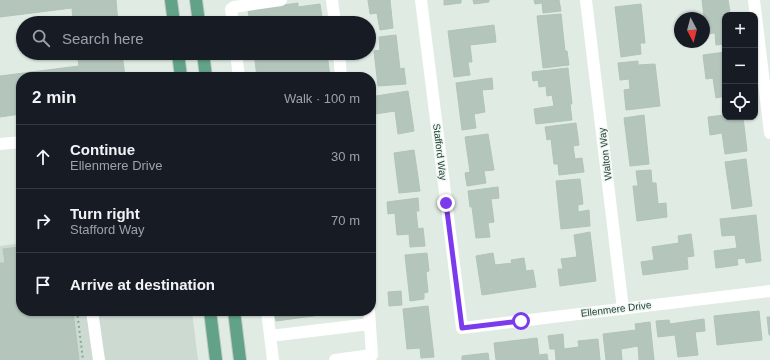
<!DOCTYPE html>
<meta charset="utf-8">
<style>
:root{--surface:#171b24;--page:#20242c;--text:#f1f3f6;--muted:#9ea1a6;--line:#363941}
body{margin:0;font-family:Helvetica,sans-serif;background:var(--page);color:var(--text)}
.controls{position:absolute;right:12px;top:12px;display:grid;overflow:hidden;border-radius:8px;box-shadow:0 1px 3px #0004}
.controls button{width:36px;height:36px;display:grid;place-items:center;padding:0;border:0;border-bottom:1px solid var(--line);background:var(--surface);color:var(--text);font:20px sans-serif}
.compass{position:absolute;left:674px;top:12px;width:36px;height:36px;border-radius:50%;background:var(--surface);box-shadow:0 1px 3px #0004;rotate:173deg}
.stop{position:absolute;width:12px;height:12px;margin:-9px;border:3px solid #7c3aed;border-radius:50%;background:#fff}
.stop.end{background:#7c3aed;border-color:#fff;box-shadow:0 1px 4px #0008}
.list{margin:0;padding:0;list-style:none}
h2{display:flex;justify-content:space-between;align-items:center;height:52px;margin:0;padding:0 16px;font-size:17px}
h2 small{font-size:13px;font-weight:400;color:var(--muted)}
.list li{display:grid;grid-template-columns:26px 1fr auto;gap:12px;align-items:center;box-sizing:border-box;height:64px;padding:0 16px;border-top:1px solid var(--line)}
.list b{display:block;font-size:15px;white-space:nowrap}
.list p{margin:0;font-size:13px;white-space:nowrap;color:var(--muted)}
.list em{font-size:13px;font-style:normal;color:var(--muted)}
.icon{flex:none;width:22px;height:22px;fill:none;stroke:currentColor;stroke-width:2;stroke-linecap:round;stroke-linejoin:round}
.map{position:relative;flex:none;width:770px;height:360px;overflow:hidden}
.search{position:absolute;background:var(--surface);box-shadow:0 1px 3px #0004;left:16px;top:16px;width:360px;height:44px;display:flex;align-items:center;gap:10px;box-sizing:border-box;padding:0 14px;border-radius:22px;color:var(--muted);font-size:15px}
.panel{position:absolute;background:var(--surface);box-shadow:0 1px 3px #0004;left:16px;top:72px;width:360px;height:244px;border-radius:16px}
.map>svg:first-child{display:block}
.built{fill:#cddad2}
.building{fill:#b4c5bc;stroke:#b1c4b9}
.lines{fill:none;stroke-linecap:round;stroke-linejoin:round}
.major-casing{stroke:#c0c8c5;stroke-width:14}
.path{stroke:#7eaf98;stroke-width:2;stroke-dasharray:2 3;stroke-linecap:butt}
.minor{stroke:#fff;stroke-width:12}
.major{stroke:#61a288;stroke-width:12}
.route{stroke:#7c3aed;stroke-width:5}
.labels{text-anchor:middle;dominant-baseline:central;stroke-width:3;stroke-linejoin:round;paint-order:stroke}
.street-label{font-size:10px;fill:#1f3b2f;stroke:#eff7f2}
</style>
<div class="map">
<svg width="770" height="360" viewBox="0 0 770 360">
<rect width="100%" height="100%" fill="#dfebe3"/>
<path class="built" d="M21,243V311H192L198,360H0V246Z"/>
<path class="building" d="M0,0H116L118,23H73L72,8L0,17Z
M368,0H390L393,28L380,30L377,13L370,14Z
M444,0H461V3L444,5Z
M473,0H489V2L474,4Z
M534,0H559L561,11L543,13L542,3L535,4Z
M702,0H728L730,11L726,12V15H725V44L716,45L715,33L706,34Z
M298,3V7L320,4L323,23H250L248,10Z
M641,4L645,43H640L641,54L621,57L615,7Z
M561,14L565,51H567L569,65L543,68L537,16Z
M494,25L496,42L470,45L472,62H468L470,75L454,77L448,31Z
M396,35L400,69L404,68L406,84L378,86L374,51L380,50L379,37Z
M725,52V96L716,98L713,78L706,79L703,55Z
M77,53H122L125,77H21V114L0,117V76L79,66Z
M254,53H327L330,77H257Z
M638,61V65L655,64L660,106L626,110L624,90L630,89L629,79L620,80L618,63Z
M568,68L572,104H570L572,120L536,124L534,109L554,106L552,95L547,96L546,86L539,87L538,80L533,81L532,72Z
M492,78L493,89L482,90L485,112L474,114L476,128L462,130L456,83Z
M408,91L414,131L398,134L395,111L375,114L373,103H377L376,96Z
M644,115L649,164L630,166L624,118Z
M725,115V117H743L747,151L725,154L722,133L710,135L708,117Z
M576,123L579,145L573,146L575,159L582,158L584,172L559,175L558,164H554L551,139L547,140L545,127Z
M488,134L494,170L484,171L486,183L467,186L465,173L470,172L465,137Z
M414,150L420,191L399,193L394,153Z
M746,159L752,206L732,209L725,162Z
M651,170L652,183H656L658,204L666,203L667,217L637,221L633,186H638L636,171Z
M580,179L583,204L578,205V212L589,210L590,226L561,229L556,181Z
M498,187L499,198L491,199L494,222L488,223L490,237L476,238L472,207H470L468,191Z
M418,198L419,211H416L418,229L423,228L425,246L410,247L409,234L397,235L395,213L388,214L387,202Z
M756,215L761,261L746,263L745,258L737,259L738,265L716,268L714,251L737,248L735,235L722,236L720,219Z
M590,232L596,281L560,286L558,269H563L561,259L577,257L574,235Z
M691,234L694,256L687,257L688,269L643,275L641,262L654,260L652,247L679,243L678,236Z
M19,247L21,260V311H73L79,360H0V263H5L3,249Z
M427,253L429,271L426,272L428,292L424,293V299L410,301L405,255Z
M493,253L495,265L512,263L511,260L524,258L526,271L533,270L536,287L482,295L476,256Z
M401,291L402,305L389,306L388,292Z
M428,306L434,357L421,358L420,348L407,349L403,309Z
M274,311H350L276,321Z
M759,311L762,340L717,345L714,316Z
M767,317H770V335H769Z
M704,319L705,331L695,332L698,355L678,357L675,335L658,337L656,321L669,320L670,324Z
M650,322L654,360H639L638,346L621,349L622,360H606L603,334L636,330L635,324Z
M563,334L564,349L579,347L578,341L598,339L600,360H556L555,349H550L548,336Z
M537,338L539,355L547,354L548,360H496L494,343Z
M488,353L489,360H462V356Z"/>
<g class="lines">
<g class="major-casing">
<path id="major" d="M171,0L174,23
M196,0L199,23
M178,53L181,77
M203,53L206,77
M210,311L216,360
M234,311L240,360"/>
</g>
<path class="path" d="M77,311L83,360"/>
<path class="minor" d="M332,0L335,23
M421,0L462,328L770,291
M586,0L623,309
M754,0L770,133
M233,23L231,9L234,7L281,0
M236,53L239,77
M339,53L341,77
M0,144L21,142
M92,311L99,360
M267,311L273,360
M270,336L370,324
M335,360L372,355L369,311"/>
<use href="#major" class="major"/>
</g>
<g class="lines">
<path class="route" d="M446,203L462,328L521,321"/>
</g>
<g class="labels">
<g class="street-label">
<text transform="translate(440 152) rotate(83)">Stafford Way</text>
<text transform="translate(605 154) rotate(-97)">Walton Way</text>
<text transform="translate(616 309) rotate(-7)">Ellenmere Drive</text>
</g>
</g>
</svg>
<div class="controls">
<button>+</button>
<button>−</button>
<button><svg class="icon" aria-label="locate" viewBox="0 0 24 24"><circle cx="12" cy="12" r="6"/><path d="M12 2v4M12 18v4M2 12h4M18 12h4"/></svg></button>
</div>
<svg class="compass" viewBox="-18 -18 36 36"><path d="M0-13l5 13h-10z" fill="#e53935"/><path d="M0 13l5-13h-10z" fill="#9ea1a6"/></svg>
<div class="stop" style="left:521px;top:321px"></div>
<div class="stop end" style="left:446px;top:203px"></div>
<div class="search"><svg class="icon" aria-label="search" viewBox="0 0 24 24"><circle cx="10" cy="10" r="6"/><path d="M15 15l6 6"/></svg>Search here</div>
<section class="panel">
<h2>2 min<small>Walk · 100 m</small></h2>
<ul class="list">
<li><svg class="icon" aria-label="ahead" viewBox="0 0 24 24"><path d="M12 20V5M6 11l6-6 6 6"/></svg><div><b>Continue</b><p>Ellenmere Drive</p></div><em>30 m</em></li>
<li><svg class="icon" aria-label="right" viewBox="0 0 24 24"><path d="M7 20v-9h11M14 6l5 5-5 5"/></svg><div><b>Turn right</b><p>Stafford Way</p></div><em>70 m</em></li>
<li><svg class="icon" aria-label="arrive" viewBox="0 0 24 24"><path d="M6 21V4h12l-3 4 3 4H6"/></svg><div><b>Arrive at destination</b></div></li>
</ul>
</section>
</div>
